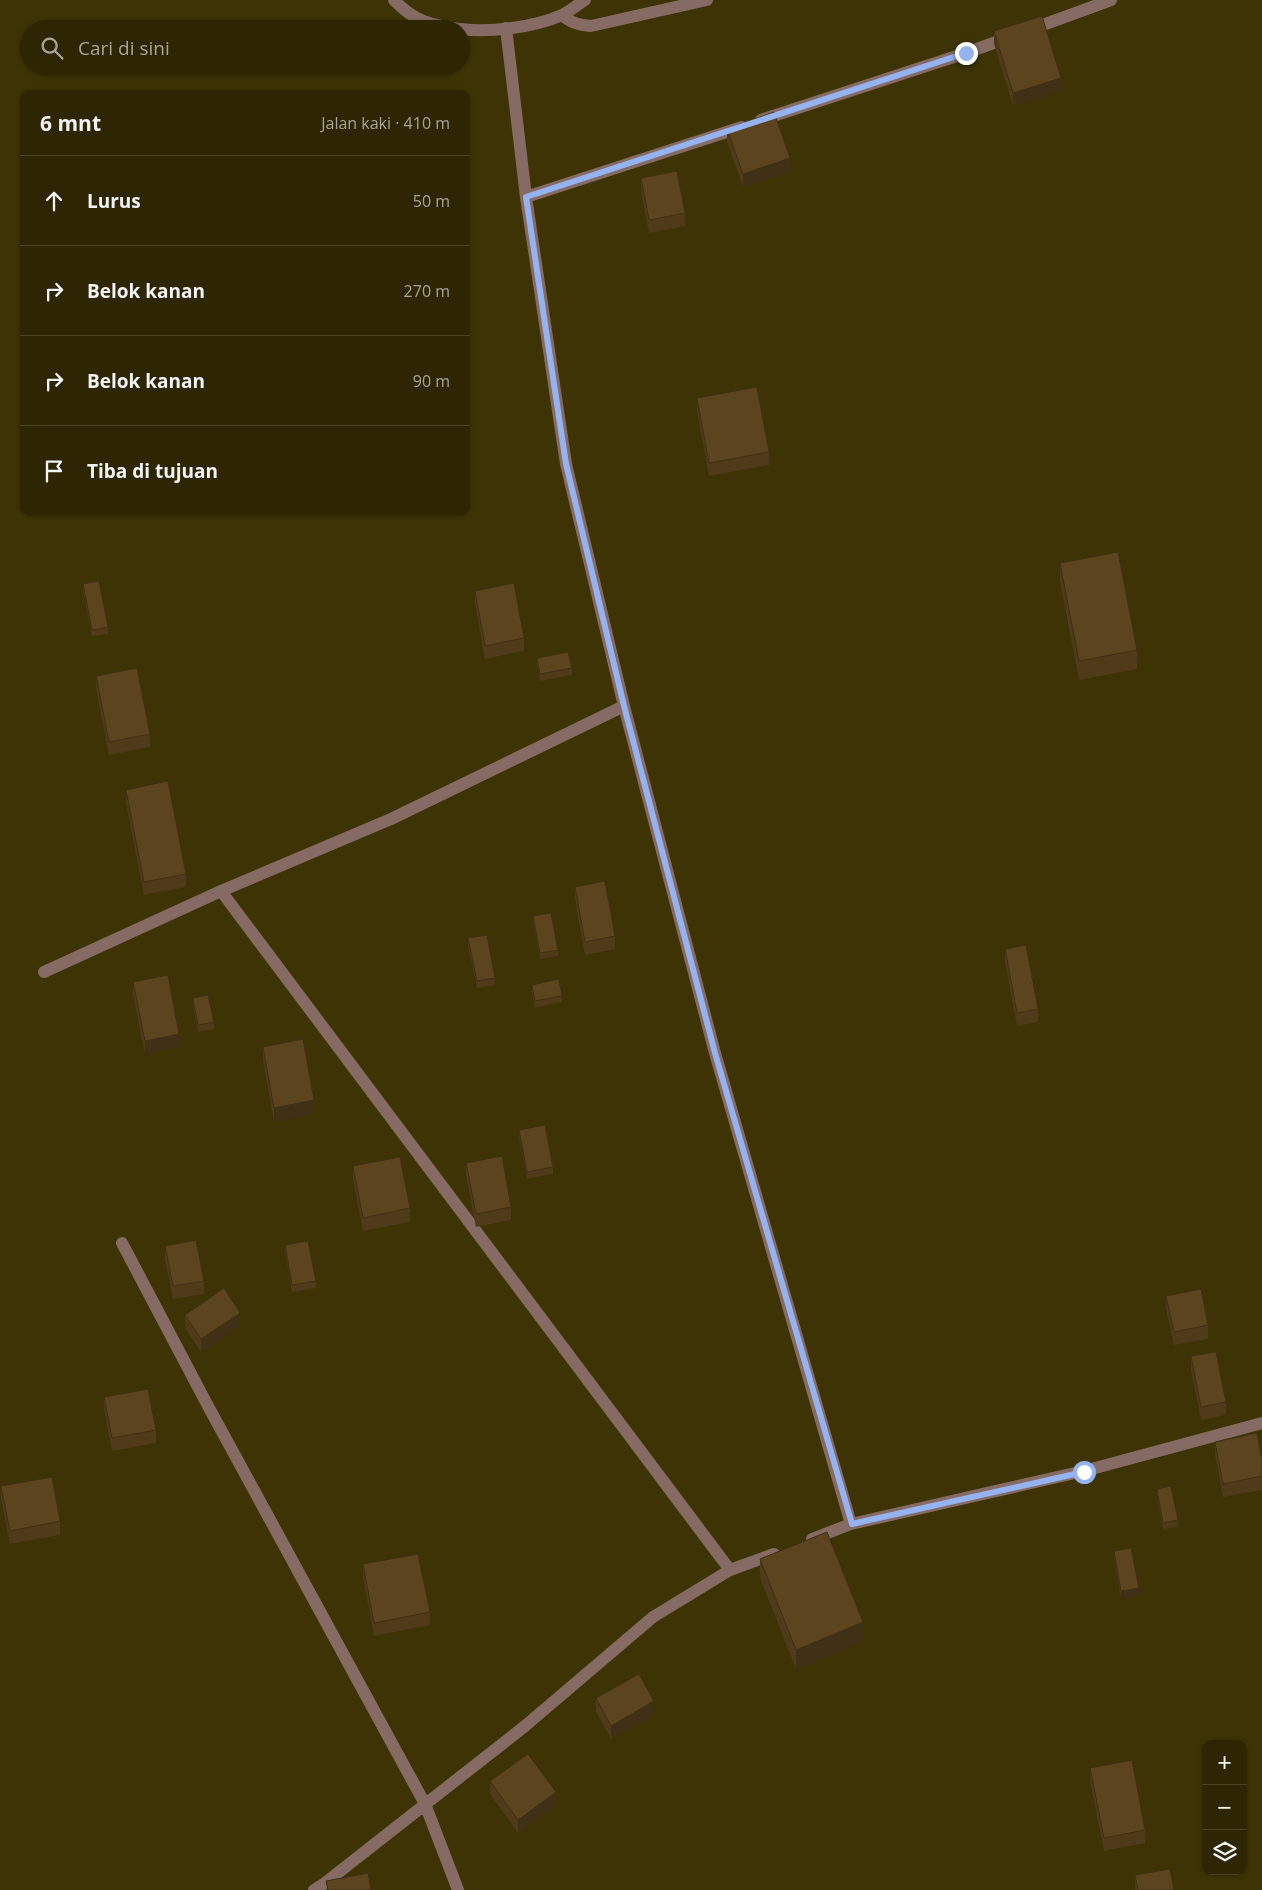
<!DOCTYPE html>
<html lang="id">
<meta charset="utf-8">
<style>
:root{--surface:#2e2603;--page:#362e0d;--text:#f1f3f6;--muted:#a7a59a;--line:#494325}
body{margin:0;font-family:"Open Sans",sans-serif;background:var(--page);color:var(--text)}
.controls{position:absolute;right:15px;bottom:15px;display:grid;overflow:hidden;border-radius:10px;box-shadow:0 1px 4px #0004}
.controls button{width:45px;height:45px;display:grid;place-items:center;padding:0;border:0;border-bottom:1px solid var(--line);background:var(--surface);color:var(--text);font:25px sans-serif}
.stop{position:absolute;width:15px;height:15px;margin:-11px;border:4px solid #95b2f1;border-radius:50%;background:#fff}
.stop.end{background:#95b2f1;border-color:#fff;box-shadow:0 1px 5px #0008}
.list{margin:0;padding:0;list-style:none}
h2{display:flex;justify-content:space-between;align-items:center;height:65px;margin:0;padding:0 20px;font-size:21px}
h2 small{font-size:16px;font-weight:400;color:var(--muted)}
.list li{display:grid;grid-template-columns:32px 1fr auto;gap:15px;align-items:center;box-sizing:border-box;height:90px;padding:0 20px;border-top:1px solid var(--line)}
.list b{display:block;font-size:19px;white-space:nowrap}
.list em{font-size:16px;font-style:normal;color:var(--muted)}
.icon{flex:none;width:28px;height:28px;fill:none;stroke:currentColor;stroke-width:2;stroke-linecap:round;stroke-linejoin:round}
.map{position:relative;flex:none;width:1262px;height:1890px;overflow:hidden}
.search{position:absolute;background:var(--surface);box-shadow:0 1px 4px #0004;left:20px;top:20px;width:450px;height:55px;display:flex;align-items:center;gap:12px;box-sizing:border-box;padding:0 18px;border-radius:28px;color:var(--muted);font-size:19px}
.panel{position:absolute;background:var(--surface);box-shadow:0 1px 4px #0004;left:20px;top:90px;width:450px;height:425px;border-radius:10px}
.map>svg:first-child{display:block}
.lines{fill:none;stroke-linecap:round;stroke-linejoin:round}
.minor{stroke:#856b64;stroke-width:12}
.wall{fill:#4f3a1a}
.shaded-wall{fill:#403015}
.building{fill:#5c441e;stroke:#403015}
.route{stroke:#95b2f1;stroke-width:6}
</style>
<div class="map">
<svg width="1262" height="1890" viewBox="0 0 1262 1890">
<rect width="100%" height="100%" fill="#3d3304"/>
<g class="lines">
<path class="minor" d="M394,0C414,21 430,25 458,29
M562,15C571,23 579,25 591,26L707,0
M506,28L526,197L566,464L624,706L715,1053L851,1524
M461,29C490,33 535,27 562,15C570,11 577,5 585,0
M1029,30L1111,0
M761,120L966,53L1010,37
M526,197L742,127
M221,891L730,1570
M44,972L221,891L391,819L624,706
M122,1243L208,1406L425,1804L458,1890
M812,1539L851,1524L1084,1471L1262,1423
M314,1890L325,1883L525,1726L653,1617L730,1570L774,1554"/>
</g>
<path class="wall" d="M994,31L1061,91L1013,106L994,44Z
M727,129L790,171L743,187L727,142Z
M641,178L685,213V226L649,233L641,191Z
M697,398L769,452V465L709,476L697,411Z
M1060,563L1137,650V669L1079,680L1060,582Z
M83,584L108,627V634L92,636L83,591Z
M475,591L524,638V651L485,659L475,604Z
M537,658L572,668V675L540,681L537,664Z
M96,676L150,734V747L109,755L96,689Z
M126,790L186,874V887L144,895L126,803Z
M575,887L615,936V949L585,955L575,900Z
M533,916L558,950V956L540,959L533,922Z
M468,938L495,978V985L477,988L468,945Z
M1005,949L1038,1009V1022L1017,1026L1005,962Z
M133,982L179,1047L145,1054L133,995Z
M532,985L562,996V1002L535,1008L532,991Z
M193,998L214,1022V1029L198,1032L193,1005Z
M263,1047L314,1113L274,1122L263,1060Z
M519,1130L553,1167V1174L527,1179L519,1136Z
M466,1163L511,1207V1220L476,1227L466,1176Z
M353,1166L410,1208V1222L363,1231L353,1179Z
M285,1245L316,1281V1288L292,1292L285,1252Z
M165,1246L204,1281V1294L173,1299L165,1259Z
M1166,1296L1208,1325V1339L1174,1345L1166,1309Z
M185,1315L240,1326L201,1352L185,1328Z
M1191,1356L1226,1402V1415L1201,1420L1191,1370Z
M104,1397L156,1430V1443L112,1451L104,1410Z
M1215,1442L1262,1460V1490L1223,1497L1215,1455Z
M1,1486L60,1521V1535L10,1544L1,1499Z
M1157,1489L1178,1520V1527L1163,1529L1157,1495Z
M1114,1551L1139,1595L1121,1598L1114,1558Z
M760,1559L863,1641L796,1669L760,1578Z
M363,1564L430,1612V1625L374,1636L363,1577Z
M596,1698L654,1714L611,1739L596,1712Z
M1090,1768L1145,1830V1843L1104,1851L1090,1781Z
M490,1781L556,1805L518,1833L490,1794Z
M1135,1875L1174,1890H1135Z"/>
<path class="shaded-wall" d="M1061,78V91L1013,106V93Z
M790,158V171L743,187V174Z
M179,1034V1047L145,1054V1041Z
M314,1100V1113L274,1122V1108Z
M240,1313V1326L201,1352V1339Z
M1139,1588V1595L1121,1598V1591Z
M863,1622V1641L796,1669V1650Z
M654,1701V1714L611,1739V1726Z
M556,1792V1805L518,1833V1820Z"/>
<path class="building" d="M1042,16L1061,78L1013,93L994,31Z
M774,112L790,158L743,174L727,129Z
M677,171L685,213L649,220L641,178Z
M757,387L769,452L709,463L697,398Z
M1118,552L1137,650L1079,661L1060,563Z
M99,581L108,627L92,630L83,584Z
M514,583L524,638L485,646L475,591Z
M568,652L572,668L540,674L537,658Z
M137,668L150,734L109,742L96,676Z
M168,781L186,874L144,882L126,790Z
M605,881L615,936L585,942L575,887Z
M551,913L558,950L540,953L533,916Z
M487,935L495,978L477,981L468,938Z
M1026,945L1038,1009L1017,1013L1005,949Z
M168,975L179,1034L145,1041L133,982Z
M559,979L562,996L535,1001L532,985Z
M208,995L214,1022L198,1025L193,998Z
M303,1039L314,1100L274,1108L263,1047Z
M545,1125L553,1167L527,1172L519,1130Z
M502,1156L511,1207L476,1214L466,1163Z
M400,1157L410,1208L363,1218L353,1166Z
M196,1240L204,1281L173,1286L165,1246Z
M308,1241L316,1281L292,1285L285,1245Z
M224,1288L240,1313L201,1339L185,1315Z
M1201,1289L1208,1325L1174,1332L1166,1296Z
M1216,1352L1226,1402L1201,1407L1191,1356Z
M148,1389L156,1430L112,1438L104,1397Z
M1257,1433L1262,1460V1476L1223,1484L1215,1442Z
M52,1477L60,1521L10,1531L1,1486Z
M1171,1486L1178,1520L1163,1523L1157,1489Z
M827,1532L863,1622L796,1650L760,1559Z
M1131,1548L1139,1588L1121,1591L1114,1551Z
M418,1554L430,1612L374,1623L363,1564Z
M639,1674L654,1701L611,1726L596,1698Z
M528,1754L556,1792L518,1820L490,1781Z
M1132,1760L1145,1830L1104,1838L1090,1768Z
M1170,1869L1174,1890H1138L1135,1875Z
M368,1873L371,1890H328L326,1881Z"/>
<g class="lines">
<path class="route" d="M966,53L526,197L566,464L624,706L715,1053L852,1524L1084,1472"/>
</g>
</svg>
<div class="controls">
<button>+</button>
<button>−</button>
<button><svg class="icon" aria-label="layers" viewBox="0 0 24 24"><path d="M12 4l9 5-9 5-9-5zM3 14l9 5 9-5"/></svg></button>
</div>
<div class="stop" style="left:1084px;top:1472px"></div>
<div class="stop end" style="left:966px;top:53px"></div>
<div class="search"><svg class="icon" aria-label="search" viewBox="0 0 24 24"><circle cx="10" cy="10" r="6"/><path d="M15 15l6 6"/></svg>Cari di sini</div>
<section class="panel">
<h2>6 mnt<small>Jalan kaki · 410 m</small></h2>
<ul class="list">
<li><svg class="icon" aria-label="ahead" viewBox="0 0 24 24"><path d="M12 20V5M6 11l6-6 6 6"/></svg><div><b>Lurus</b></div><em>50 m</em></li>
<li><svg class="icon" aria-label="right" viewBox="0 0 24 24"><path d="M7 20v-9h11M14 6l5 5-5 5"/></svg><div><b>Belok kanan</b></div><em>270 m</em></li>
<li><svg class="icon" aria-label="right" viewBox="0 0 24 24"><path d="M7 20v-9h11M14 6l5 5-5 5"/></svg><div><b>Belok kanan</b></div><em>90 m</em></li>
<li><svg class="icon" aria-label="arrive" viewBox="0 0 24 24"><path d="M6 21V4h12l-3 4 3 4H6"/></svg><div><b>Tiba di tujuan</b></div></li>
</ul>
</section>
</div>
